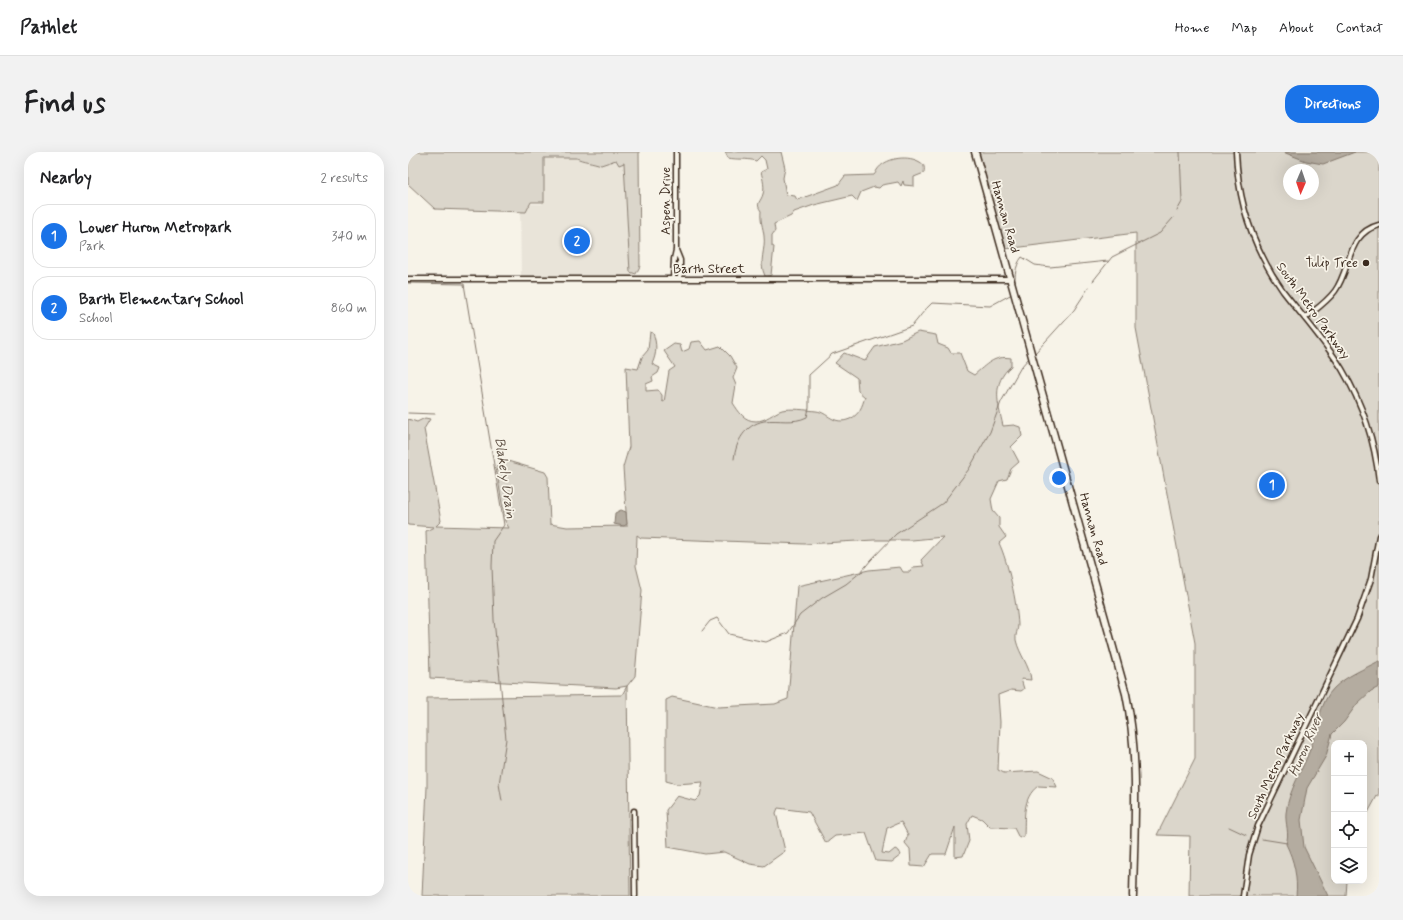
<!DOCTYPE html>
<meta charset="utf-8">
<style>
:root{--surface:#fff;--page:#f2f2f2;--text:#202124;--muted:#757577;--line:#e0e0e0;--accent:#1a73e8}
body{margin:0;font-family:Mynerve,sans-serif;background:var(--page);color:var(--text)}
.controls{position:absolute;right:12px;bottom:12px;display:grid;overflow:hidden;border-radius:8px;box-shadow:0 4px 16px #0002}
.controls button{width:36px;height:36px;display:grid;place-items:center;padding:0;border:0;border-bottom:1px solid var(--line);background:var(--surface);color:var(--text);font:20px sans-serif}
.compass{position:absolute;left:875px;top:12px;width:36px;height:36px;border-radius:50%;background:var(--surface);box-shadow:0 4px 16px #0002;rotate:182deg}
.you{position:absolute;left:651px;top:326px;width:14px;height:14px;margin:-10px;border:3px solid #fff;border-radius:50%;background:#1a73e8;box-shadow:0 0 0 6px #1a73e833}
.badge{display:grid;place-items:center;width:26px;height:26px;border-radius:50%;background:var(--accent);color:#fff;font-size:13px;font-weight:700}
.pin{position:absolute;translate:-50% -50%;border:2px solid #fff;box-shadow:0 1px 4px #0006}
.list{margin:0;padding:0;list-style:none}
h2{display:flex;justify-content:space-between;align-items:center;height:52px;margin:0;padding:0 16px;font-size:17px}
h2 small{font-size:13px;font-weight:400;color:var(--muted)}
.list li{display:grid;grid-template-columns:26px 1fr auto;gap:12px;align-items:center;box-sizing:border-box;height:64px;margin:0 8px 8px;padding:0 8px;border:1px solid var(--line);border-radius:16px}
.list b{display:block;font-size:15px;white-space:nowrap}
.list p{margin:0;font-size:13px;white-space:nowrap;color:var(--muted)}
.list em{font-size:13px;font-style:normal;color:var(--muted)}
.icon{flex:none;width:22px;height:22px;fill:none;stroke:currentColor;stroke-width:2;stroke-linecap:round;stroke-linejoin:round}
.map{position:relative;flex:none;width:971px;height:744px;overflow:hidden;border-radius:16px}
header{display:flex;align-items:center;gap:24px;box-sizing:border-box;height:56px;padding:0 20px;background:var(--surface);border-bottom:1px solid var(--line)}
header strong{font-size:19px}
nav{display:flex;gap:22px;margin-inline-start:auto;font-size:14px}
.intro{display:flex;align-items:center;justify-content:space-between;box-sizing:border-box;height:96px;padding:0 24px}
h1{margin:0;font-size:28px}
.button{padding:10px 18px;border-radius:16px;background:var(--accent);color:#fff;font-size:14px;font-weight:700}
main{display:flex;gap:24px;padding:0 24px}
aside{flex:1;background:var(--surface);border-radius:16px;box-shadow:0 4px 16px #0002}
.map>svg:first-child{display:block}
.built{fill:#e9e4d9}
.green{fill:#dbd6cb;stroke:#8b8074;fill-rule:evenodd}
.water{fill:#b4aca0;stroke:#84786c}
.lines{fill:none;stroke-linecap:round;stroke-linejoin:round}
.stream{stroke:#84786c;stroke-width:1}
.street-casing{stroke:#3b2a1e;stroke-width:7}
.secondary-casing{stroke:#3b2a1e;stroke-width:9}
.street{stroke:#f7f3e8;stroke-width:4}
.secondary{stroke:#f7f3e8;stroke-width:6}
.poi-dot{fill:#3b2a1e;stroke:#f7f3e8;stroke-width:1.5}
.labels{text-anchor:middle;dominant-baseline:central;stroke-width:3.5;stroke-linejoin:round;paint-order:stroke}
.street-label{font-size:13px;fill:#3b2a1e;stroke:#f7f3e8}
.poi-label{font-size:13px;fill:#3b2a1e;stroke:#f7f3e8;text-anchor:end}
.water-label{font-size:14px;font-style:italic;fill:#5f5145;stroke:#f7f3e8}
</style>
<header>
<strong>Pathlet</strong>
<nav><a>Home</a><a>Map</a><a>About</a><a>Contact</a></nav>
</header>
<div class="intro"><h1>Find us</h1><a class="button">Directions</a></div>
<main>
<aside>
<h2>Nearby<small>2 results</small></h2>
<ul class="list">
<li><span class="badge">1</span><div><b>Lower Huron Metropark</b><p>Park</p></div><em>340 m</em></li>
<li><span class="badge">2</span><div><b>Barth Elementary School</b><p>School</p></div><em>860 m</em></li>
</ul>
</aside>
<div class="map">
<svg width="971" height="744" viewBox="0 0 971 744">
<rect width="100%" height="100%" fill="#f7f3e8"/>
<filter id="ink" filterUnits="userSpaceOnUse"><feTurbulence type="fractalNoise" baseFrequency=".025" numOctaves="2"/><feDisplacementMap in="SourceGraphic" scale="8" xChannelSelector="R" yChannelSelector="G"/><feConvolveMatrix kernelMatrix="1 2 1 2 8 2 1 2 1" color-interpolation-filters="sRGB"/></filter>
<g filter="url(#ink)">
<path class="built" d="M133,3H225L226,125L113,126L112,52H134Z"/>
<path class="green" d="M0,0H231L232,114L228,122L222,120L216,11L211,13L208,8L193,13C186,10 173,9 169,6H136V50H123L118,60L27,57L0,32Z
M317,0H373L377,16L375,26L378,43L387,44L389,48L430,33L437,24L466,23C467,22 468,20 469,18C477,6 498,3 510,9C516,12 517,14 516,21L506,25V34L496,33L495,29L493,34L490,30L474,33L471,36L466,35L453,40L449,49L444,44L406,53L386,60L383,64L366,72L367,79L364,83V94L366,95L363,123L360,124H357C350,109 358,98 356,84C355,74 352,70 353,59C347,51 353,50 355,42C357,36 355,27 353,20L359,17L357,8L353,4L348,9C338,6 330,8 320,6Z
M570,0H971V645L969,644L956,668V591H926V729H939L938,744H781L782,684L749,683L787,607V491L728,176V81L597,97ZM881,18H905V42H881Z
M242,180L245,181C249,192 249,201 244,212L252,216L250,221L244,225L245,229L238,232V239L250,238L254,243V249L256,250L261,219L267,215L256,199L266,192L272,193L274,200L281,197L283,190L292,189L299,198L312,194L322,204L329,216L325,226L328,233L325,251C331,260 336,269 348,269C358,269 365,261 374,258C383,256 398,258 408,259C420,260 425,274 442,267C452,262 454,254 457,245L450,239L449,226L427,211L436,201L457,209L467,195L494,188L510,180L528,183L530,192L540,196L543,201H552L559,219L566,223C578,213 586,203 603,206V214C583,232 590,251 595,274L606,273L612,275L614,284L603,295L611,310L603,317L599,327L591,329L583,347L585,359L591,366V375L598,385L591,391C600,410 609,451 610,473C610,478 607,483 608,488C611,502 622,514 623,528L613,527L616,537L613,539L603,538L590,543L592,570L590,618L596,621L630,619L645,626L649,635L630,634C614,646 617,665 616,684L611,686L606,676L582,675L574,667L564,663L559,672L561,689L555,704L547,705V675L538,702H524L516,715L503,714L502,697L497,691L500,683L493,670L479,676L474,701L481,702L487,697L491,699L493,703L484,710L468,709L458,681L427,684L418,691L401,660L370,656L368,661L377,699L356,714L342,712L316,700L297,702L260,695L258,658L269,644L287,649L292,644L295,630L269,632L258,629V548L264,545L310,555L367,552L380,547L389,434L461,418L492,415L495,420H502L505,415L516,414L513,408L535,385L504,388H466L397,392L233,386L229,383L228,414L234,438L227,524L219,534L222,744H14L19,635V546L214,543L219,534L208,536L22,526L18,379L26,375L0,373V267L9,270L17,266L22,267L16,277L33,369L28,374L101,376L97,369L88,315L93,307L137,320L140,325L142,372L159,375L219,374L215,315L221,295L218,215L230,217L234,205L240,198Z"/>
<path class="water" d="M875,0H947L915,12L898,9Z
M213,358L218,360L219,372L216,374L206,372L207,361Z
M971,509V535L963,539L949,552L936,570L924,582L918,604L899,636L893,668L896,695L920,744H888C890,726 886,708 878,692C882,681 877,672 878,661C880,639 896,616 903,595C909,578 912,549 926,536C938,524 956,517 971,509Z"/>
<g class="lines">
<path class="stream" d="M769,59L774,50L772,0
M685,129L704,105L752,81L765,66
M0,131L56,132L96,373L85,389L84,414L86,468L98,587L91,632L94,649
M609,139C605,129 607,113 614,105L627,113L642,115L700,109
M627,201L666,158L681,135
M0,261L27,262
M326,307C328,289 337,273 356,269C371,267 385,272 399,265L401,256V223L424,202L504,174C511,166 516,158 524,151L582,154L604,142
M294,479L302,469L309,466L321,482L338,486L358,490L380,481L392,463L414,446L438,432L453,420L463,408L488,382L535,351L561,317L582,280L593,250L613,215L621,206
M821,675L838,683
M854,687L879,691"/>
<g class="street-casing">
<path id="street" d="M828,0C830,50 846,98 875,139C895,165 917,189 934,217C954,251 967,289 971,329
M268,98L272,108V127
M0,127H603
M265,127L266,107L268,98V0
M897,166C907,158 919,150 927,139C943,117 939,81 971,73
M226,659L227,744
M835,744L841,703L850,674L949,467L963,427L971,384"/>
</g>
<g class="secondary-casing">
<path id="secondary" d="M567,0L718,542C732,608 726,677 725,744"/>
</g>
<use href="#street" class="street"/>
<use href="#secondary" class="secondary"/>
</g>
</g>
<circle class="poi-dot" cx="958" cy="111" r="4"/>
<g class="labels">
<g class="street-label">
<text transform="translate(258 49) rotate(-90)">Aspen Drive</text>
<text transform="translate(597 65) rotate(74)">Hannan Road</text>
<text x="301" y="117">Barth Street</text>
<text transform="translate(905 159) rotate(54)">South Metro Parkway</text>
<text transform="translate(685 377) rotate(74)">Hannan Road</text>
<text transform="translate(868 614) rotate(-65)">South Metro Parkway</text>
</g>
<g class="poi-label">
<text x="950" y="111">Tulip Tree</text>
</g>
<g class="water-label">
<text transform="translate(97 326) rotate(82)">Blakely Drain</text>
<text transform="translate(898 593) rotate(-67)">Huron River</text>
</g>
</g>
</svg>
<div class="controls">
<button>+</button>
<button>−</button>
<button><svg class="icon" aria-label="locate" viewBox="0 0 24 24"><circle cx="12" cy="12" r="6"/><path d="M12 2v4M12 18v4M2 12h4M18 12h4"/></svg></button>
<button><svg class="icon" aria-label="layers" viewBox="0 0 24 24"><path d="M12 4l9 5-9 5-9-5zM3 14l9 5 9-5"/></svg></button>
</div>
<svg class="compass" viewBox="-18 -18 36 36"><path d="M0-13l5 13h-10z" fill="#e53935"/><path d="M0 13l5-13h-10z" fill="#757577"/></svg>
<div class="you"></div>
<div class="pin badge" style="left:864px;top:333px">1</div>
<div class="pin badge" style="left:169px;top:89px">2</div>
</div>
</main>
